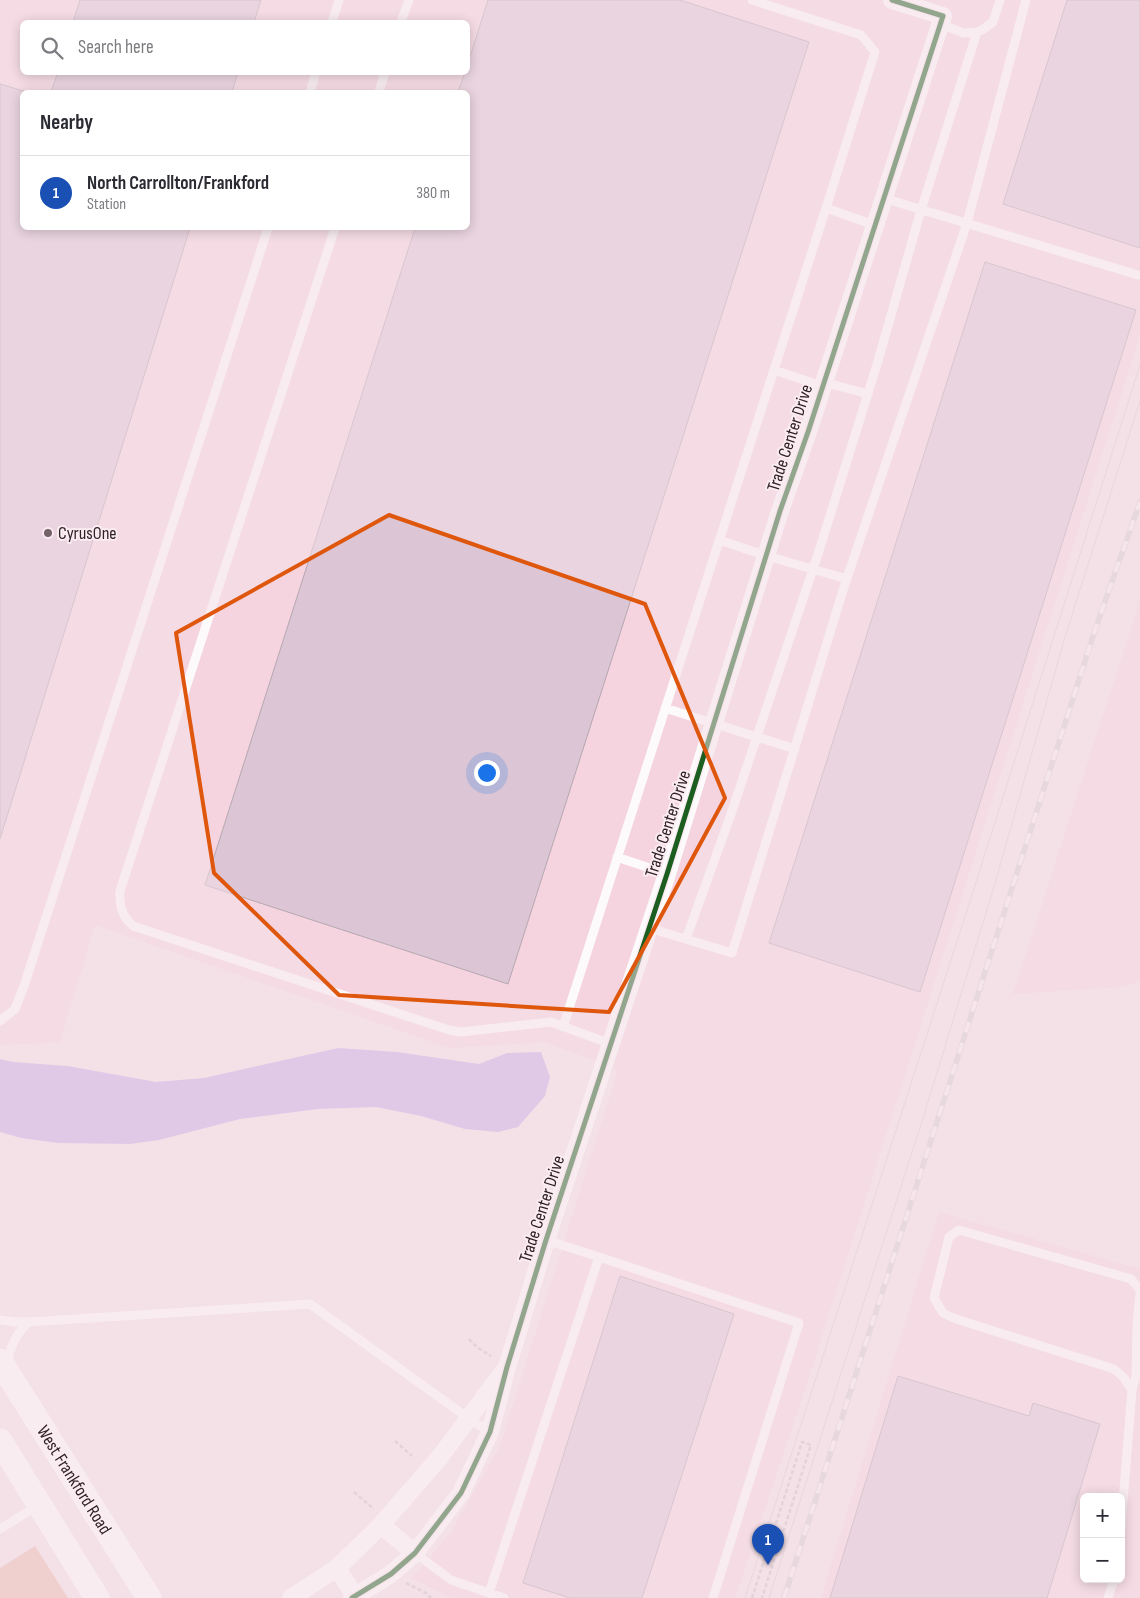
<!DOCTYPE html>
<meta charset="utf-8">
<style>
:root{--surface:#fff;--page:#f2f2f3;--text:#2b2b33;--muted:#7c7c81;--line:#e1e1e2;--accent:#b45309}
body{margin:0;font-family:"Sofia Sans Condensed",sans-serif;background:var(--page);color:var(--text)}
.controls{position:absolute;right:15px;bottom:15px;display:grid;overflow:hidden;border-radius:8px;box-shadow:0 2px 12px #0003}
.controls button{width:45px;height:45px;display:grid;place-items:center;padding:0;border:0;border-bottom:1px solid var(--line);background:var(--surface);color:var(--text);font:25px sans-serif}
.you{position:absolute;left:486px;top:772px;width:18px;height:18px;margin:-12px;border:4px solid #fff;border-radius:50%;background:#1a73e8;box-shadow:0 0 0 8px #1a73e833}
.badge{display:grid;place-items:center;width:32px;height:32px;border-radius:50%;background:var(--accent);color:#fff;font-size:16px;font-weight:700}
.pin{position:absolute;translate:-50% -41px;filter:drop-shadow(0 1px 2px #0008)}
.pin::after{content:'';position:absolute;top:26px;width:18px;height:15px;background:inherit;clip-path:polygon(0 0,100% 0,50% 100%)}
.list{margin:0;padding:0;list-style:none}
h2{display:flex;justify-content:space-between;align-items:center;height:65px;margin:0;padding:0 20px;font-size:21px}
h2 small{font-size:16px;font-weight:400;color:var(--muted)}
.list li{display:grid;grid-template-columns:32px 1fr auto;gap:15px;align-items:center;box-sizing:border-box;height:75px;padding:0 20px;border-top:1px solid var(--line)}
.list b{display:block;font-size:19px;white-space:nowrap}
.list p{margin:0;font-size:16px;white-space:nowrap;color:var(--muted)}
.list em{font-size:16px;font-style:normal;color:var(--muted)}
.icon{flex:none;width:28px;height:28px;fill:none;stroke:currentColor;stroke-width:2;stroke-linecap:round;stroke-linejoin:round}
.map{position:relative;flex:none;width:1140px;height:1598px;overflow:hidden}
.search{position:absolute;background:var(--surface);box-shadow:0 2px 12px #0003;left:20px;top:20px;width:450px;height:55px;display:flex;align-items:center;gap:12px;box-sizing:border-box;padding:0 18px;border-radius:8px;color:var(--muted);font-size:19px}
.panel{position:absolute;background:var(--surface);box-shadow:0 2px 12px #0003;left:20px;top:90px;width:450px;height:140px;border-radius:8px}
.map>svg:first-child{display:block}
.built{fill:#f5d4e0;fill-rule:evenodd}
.green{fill:#e8bdb0}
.water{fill:#c8aee6}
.building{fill:#dcc6d5;stroke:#b5a7af}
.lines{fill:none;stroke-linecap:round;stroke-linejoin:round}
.path{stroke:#cbc4c7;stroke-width:2.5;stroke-dasharray:4 2.5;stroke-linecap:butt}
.service{stroke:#fdfafb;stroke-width:9}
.minor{stroke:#fdfafb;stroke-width:18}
.secondary{stroke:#fdfafb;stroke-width:25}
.tram{stroke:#d5cfd1;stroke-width:1}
.rail-casing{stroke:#d5cfd1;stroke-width:5.5}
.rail{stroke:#fbecf1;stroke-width:4;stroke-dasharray:11;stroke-linecap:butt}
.cycleway-casing{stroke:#fbecf1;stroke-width:8}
.cycleway{stroke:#1b5e20;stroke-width:5}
.marked{fill:none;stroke:#df560d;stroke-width:4;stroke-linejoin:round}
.poi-dot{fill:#74646a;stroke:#fbecf1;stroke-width:2}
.labels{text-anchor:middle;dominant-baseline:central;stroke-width:4;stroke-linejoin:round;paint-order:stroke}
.street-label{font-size:18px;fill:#2f2227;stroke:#fbecf1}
.poi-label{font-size:18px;fill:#2f2227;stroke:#fbecf1;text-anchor:start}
</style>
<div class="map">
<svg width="1140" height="1598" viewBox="0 0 1140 1598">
<rect width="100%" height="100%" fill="#f4e0e7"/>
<path class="built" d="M0,0H1140V335L809,1377L735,1598H451L412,1578L450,1534L500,1446L618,1070L546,1042L450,1048L95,925L60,1042L0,1045ZM22,22H468V72H22ZM22,92H468V228H22Z
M1140,601V981L1122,987L1013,994Z
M939,1212L1140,1269V1598H821ZM1084,1497H1121V1579H1084Z"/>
<path class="green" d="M35,1546L68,1598H0V1568Z"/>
<path class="water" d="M338,1048L397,1052L479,1064L507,1053L541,1052L550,1077L545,1096L518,1127L498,1132L465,1129L421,1116L376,1107L318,1109L240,1119L159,1140L130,1144L58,1143L21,1138L0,1132V1059L13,1062L68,1066L156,1082L204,1078Z"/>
<path class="building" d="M80,0H261L254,22H73Z
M488,0H680L809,42L508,984L205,885L415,228H468V92H458L465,72H468V63Z
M1067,0H1140V248L1003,204Z
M58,72H238L232,92H51Z
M0,84L27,92H22V228H190L0,839Z
M985,262L1136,310L920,992L769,943Z
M620,1276L734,1314L642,1598H570L523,1583Z
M898,1376L1029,1416L1033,1403L1100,1424L1047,1598H830Z"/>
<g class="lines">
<path class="path" d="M469,1339L478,1348L491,1356
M395,1441L412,1456
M354,1492L374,1509
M406,1583L426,1593L431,1598
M752,1598L802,1442L811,1445L762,1598"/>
<path class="service" d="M752,0L861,35L875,52L826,208L874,225
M332,22L339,0
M401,22L409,0
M940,24L964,33L977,32L982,30L993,22L1000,0
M310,92L316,72
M379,92L385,72
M883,198L1138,275
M335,228L120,891C119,906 122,916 133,926L449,1030L461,1032L551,1022L611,1044
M774,370L822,386
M823,382L868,394
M719,540L767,556L847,579
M665,708L795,749
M617,857L667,874
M649,928L732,953L844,587L967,223L1026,0
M686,939L730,817L820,548L878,361L921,210L977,32
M0,1021L15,1009L24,986L268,228
M563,1027L826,208
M599,1257L799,1323L713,1598
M0,1320L15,1322H28C16,1334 10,1346 7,1363
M28,1322L310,1304L468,1418L490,1432
M1132,1390L1124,1378L1114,1369L956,1319L943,1313L934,1298L949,1237L959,1230L1131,1279L1140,1290
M1121,1527L1132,1390L1136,1376L1137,1325L1140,1293
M0,1529L37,1506
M415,1553L451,1580L489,1593L599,1257L546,1240
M489,1593L504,1598
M1108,1598L1114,1579"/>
<path class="minor" d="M381,1525L415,1553
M337,1568L355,1596
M291,1598L337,1568L381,1525L440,1457L502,1373
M352,1598L391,1574L415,1553L461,1493L490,1432L507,1367L546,1240L667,874L780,511L808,432L943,16L892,0"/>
<path class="secondary" d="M0,1361L149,1598
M0,1441L97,1598"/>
<path class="tram" d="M745,1598L971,898L1140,365
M769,1598L924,1115L993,890L1065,637L1140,401"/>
<g class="rail-casing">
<path id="rail" d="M784,1598L1094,633L1140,502"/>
</g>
<use href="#rail" class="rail"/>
<g class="cycleway-casing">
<path id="cycleway" d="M352,1598L391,1574L415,1553L461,1493L490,1432L507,1367L546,1240L667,874L780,511L808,432L943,16L892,0"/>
</g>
<use href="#cycleway" class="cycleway"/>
</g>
<path d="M0 0H1140V1598H0ZM389,515L645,604L725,798L609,1012L339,995L214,873L176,633Z" fill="#f4e0e7" fill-opacity=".55" fill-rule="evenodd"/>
<path class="marked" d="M389,515L645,604L725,798L609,1012L339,995L214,873L176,633Z"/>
<circle class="poi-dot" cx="48" cy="533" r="5"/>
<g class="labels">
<g class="street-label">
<text transform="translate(790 438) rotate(-72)">Trade Center Drive</text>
<text transform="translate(668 824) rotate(-72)">Trade Center Drive</text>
<text transform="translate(542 1209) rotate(-72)">Trade Center Drive</text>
<text transform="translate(74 1480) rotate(58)">West Frankford Road</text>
</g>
<g class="poi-label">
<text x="58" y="533">CyrusOne</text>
</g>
</g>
</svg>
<div class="controls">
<button>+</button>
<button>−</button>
</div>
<div class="you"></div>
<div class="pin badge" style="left:768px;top:1565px;background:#1a4fb4">1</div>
<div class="search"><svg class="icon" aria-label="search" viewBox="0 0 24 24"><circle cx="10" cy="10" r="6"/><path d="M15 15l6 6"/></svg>Search here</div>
<section class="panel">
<h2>Nearby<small></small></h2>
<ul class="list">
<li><span class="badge" style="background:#1a4fb4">1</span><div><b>North Carrollton/Frankford</b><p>Station</p></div><em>380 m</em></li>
</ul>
</section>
</div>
